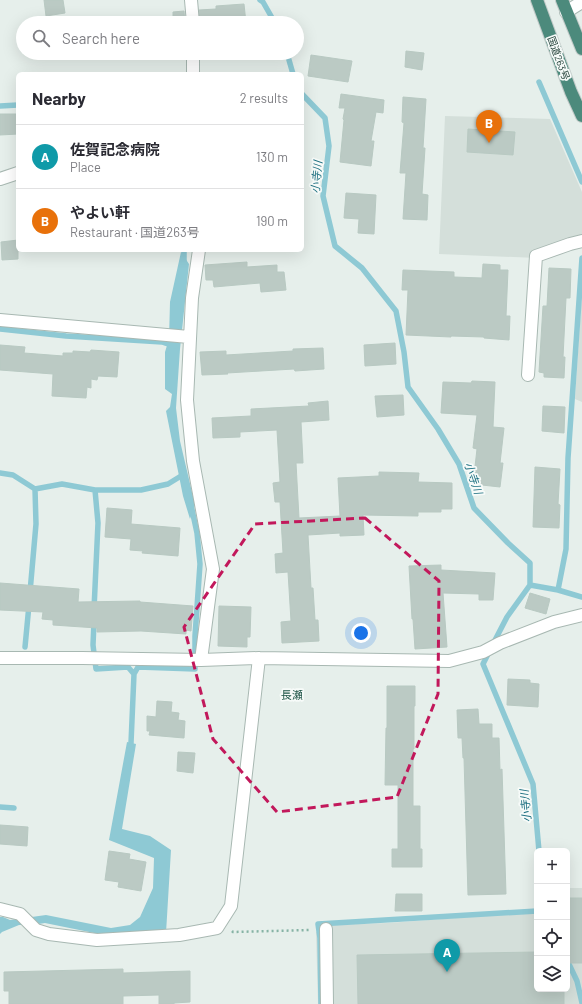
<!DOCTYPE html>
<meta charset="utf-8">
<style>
:root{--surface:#fff;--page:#f7f7f7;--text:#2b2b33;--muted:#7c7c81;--line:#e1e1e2;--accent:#855347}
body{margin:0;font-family:Barlow,"Noto Sans JP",sans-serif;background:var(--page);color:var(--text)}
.controls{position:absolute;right:12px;bottom:12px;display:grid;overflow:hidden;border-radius:6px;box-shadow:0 4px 16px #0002}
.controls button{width:36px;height:36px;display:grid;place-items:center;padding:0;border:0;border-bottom:1px solid var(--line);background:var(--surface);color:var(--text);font:20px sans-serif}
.you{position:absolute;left:361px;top:633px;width:14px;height:14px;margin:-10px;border:3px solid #fff;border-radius:50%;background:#1a73e8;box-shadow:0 0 0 6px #1a73e833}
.badge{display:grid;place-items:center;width:26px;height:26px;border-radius:50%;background:var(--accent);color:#fff;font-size:13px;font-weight:700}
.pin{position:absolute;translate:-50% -33px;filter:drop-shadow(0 1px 2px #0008)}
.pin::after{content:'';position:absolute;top:21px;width:14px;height:12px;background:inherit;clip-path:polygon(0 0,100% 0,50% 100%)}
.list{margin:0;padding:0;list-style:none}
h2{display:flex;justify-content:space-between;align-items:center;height:52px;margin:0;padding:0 16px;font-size:17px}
h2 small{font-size:13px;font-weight:400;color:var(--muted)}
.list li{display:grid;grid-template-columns:26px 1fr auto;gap:12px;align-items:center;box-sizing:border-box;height:64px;padding:0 16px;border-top:1px solid var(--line)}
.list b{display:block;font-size:15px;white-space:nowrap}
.list p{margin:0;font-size:13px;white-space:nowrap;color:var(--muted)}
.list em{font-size:13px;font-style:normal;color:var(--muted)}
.icon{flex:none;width:22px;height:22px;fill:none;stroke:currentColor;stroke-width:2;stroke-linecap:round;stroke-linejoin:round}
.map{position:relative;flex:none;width:582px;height:1004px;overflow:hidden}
.search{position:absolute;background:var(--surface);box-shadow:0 4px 16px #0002;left:16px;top:16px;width:288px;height:44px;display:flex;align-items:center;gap:10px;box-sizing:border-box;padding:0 14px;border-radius:22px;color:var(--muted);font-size:15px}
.panel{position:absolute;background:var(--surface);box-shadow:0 4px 16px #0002;left:16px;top:72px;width:288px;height:180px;border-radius:6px}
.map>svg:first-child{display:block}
.built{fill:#d4dfda}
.water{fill:#8ec9d4}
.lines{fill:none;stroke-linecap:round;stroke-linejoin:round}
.stream{stroke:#8ec9d4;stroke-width:5.5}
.building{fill:#bbcac4;stroke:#b8c9c2}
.minor-casing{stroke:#a8b8b2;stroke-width:14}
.trunk-casing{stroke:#c2cac8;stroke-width:14}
.path{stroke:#86b3a5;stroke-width:2.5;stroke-dasharray:2 3;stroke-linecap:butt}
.minor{stroke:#fff;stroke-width:12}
.trunk{stroke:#4c8a7c;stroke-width:12}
.marked{fill:none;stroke:#c2185b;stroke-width:3;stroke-dasharray:8 5;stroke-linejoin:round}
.labels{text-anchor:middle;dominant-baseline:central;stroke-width:3.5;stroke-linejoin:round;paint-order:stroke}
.street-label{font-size:10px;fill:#24423a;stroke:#f7fbf9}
.water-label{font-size:11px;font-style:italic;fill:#1c6f80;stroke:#f7fbf9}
.neighbourhood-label{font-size:11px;fill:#1f5548;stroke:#f7fbf9}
</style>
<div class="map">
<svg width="582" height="1004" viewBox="0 0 582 1004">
<rect width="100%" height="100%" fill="#e6efeb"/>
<path class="built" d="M445,116L550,119L582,192V244L537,258L439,254Z
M582,291V402L575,399Z
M567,888H582V1004H318L316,932L328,925L388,923L537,912V989H567Z"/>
<path class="water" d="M181,252L189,264L180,349L176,408L180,441L195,505L190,519L183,496L166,411L170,407L172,394L165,389V352L169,339L170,302Z
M127,742L136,744L122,829L150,836L171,850L166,933L109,936L45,923L32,925H19L2,932L0,934V917H3L10,920L46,915L111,928L130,925L140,917L153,888L154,858L109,840Z"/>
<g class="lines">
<path class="stream" d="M260,0L263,2L275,23
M287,53L293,74
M539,82L582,182
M302,94L325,118L329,146L323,196L335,246L362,268L396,311L404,352L408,387L438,429L459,464L474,508L508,543L530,563V585L507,617L493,644
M0,106L18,105
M184,262V250
M0,329L66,336L162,342L174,346
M0,473L13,475L35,489L62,484L95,490H141L168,484L181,476
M530,585L558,590L582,597
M558,590L566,549L568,458L582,258
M30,592L36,524L35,489
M94,609L98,523L95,490
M94,622L93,645L96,669L128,667L134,674
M25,647L29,605
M489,652L483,664L533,784L539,851
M130,750L131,743L134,674L138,667L195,669V636L200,564L197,533L191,505
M0,807L14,808
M567,960L577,981L582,1003
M321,1004L320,938L318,924L537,911"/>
</g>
<path class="building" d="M44,0H63L65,13L46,16Z
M244,4L246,23H200L199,10L216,9V6Z
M184,11L185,23H173V12Z
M406,51L424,53L422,70L405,67Z
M311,55L352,61L348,82L308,76Z
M341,94L384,100L383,113L376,112L371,141H374L371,166L340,162L344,120L343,119L345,108H339Z
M403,97L426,99L423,148H425L422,194L428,195L427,220L403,219L406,173H400L404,123L402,122Z
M0,114H18V134L0,135Z
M468,129L515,132L513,155L467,152Z
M346,193L376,195L374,234L358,233L359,219L344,218Z
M18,240V259L2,260L1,242Z
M247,262V267L277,265V272H284L286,290L261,292L260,283L214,287L213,280H206L205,265Z
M483,264L500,265V270H508L506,316H510L509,340L484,338V337L451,336V337L406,335L408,290H402L403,270L454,272V277L482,278Z
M549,268L571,269L570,298H566L563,357H565L564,378L544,377V373L539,372L543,306H547Z
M395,343L396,364L365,366L364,345Z
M0,345L25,347L24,353L63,356V353H73V351L90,352L91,350L119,352L117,377L98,376L97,380L91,379V388L87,387L86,398L52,396L53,374L0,370Z
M323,348L324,369L295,371L294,369L227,373L228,374L202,375L200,352L226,351V355L293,351V349Z
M472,381L495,382L493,427L504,428L500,463H503L500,487L473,484L477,449L473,448L477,415L441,413L443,382L471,383Z
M403,395L404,415L377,417L375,396Z
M328,401L329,420L301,422L303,463H296L299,518L340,516L338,478L379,476V472L419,473L418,482L452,483V509H441V512H418V516L363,515L364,535L340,536V533L308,535L311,588H313L315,620H318L319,641L282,643L281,622L291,621L288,572L276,573L275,554L283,553L280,502H275L273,483L280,482L277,430L240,432V437L213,438L212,418L251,416V409L309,406L308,403Z
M543,406L565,407L564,433L542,431Z
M535,467L560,469L558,504L560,505L559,528L533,527Z
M107,508L132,510L131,524L180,528L178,556L142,553L143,551L130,550L131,539L105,537Z
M441,565V570L495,573L493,600H479V594L443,593L447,647L415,649L413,619H412L409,566Z
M0,583L79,589L78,602L140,601V602L193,606L191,631L186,630V634L141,631L97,632V628L53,625V620L42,619L43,612L0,610Z
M530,593L550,599L546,614L525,608Z
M219,606L251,607L250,637H247V647L218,646Z
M508,679L530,680V683L539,684L538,707L507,705Z
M387,686H415V706H414V749H413V806H420V849H422V867H392V849H398V785H385L386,728H387Z
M157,701L172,702L171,712L179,713L178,720L185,721L184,738L149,735L150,731H147V716L156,717Z
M478,709L479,724H492V738H499L500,770L502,769L506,894L468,895L464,758H463L462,738H458L457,710Z
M178,752L195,753L193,773L177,771Z
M0,825L28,827L27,846L0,844Z
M109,851L130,854L129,859L146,862L141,891L118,887L119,882L105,880Z
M396,894H422V911H395Z
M568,898H582V963H569Z
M537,952V989H564V1004H358L357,955Z
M123,969V973L190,971V1002L174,1003V1004H159V995L123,996V1004H9V991H4V972Z"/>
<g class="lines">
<g class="minor-casing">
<path id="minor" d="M191,0L193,23
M566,12L582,2
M193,53V74
M0,179L18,173
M199,250L192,298L187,400L193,461L213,569L201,660
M0,320L189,337
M528,375L536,256L570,244L582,241
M0,658H82L201,660L259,658L449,661L483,652L500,643L554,622L582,615
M0,909L20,914L36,930L49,934L97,940L179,935L217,928L231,906L259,658
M326,929L327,1004"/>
</g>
<g class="trunk-casing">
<path id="trunk" d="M537,0L571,92L582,116
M562,0L582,49"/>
</g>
<path class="path" d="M232,931L233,932L311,930"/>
<use href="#minor" class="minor"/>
<use href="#trunk" class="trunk"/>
</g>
<path class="marked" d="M365,518L439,581L438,694L397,797L277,812L213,739L184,627L255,524Z"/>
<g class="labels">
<g class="street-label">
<text transform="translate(559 58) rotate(70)">国道263号</text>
</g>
<g class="water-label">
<text transform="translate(316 177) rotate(-85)">小寺川</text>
<text transform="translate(474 478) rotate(71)">小寺川</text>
<text transform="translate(525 806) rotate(-95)">小寺川</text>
</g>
<g class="neighbourhood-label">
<text x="292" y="694">長瀬</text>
</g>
</g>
</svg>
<div class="controls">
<button>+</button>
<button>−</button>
<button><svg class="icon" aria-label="locate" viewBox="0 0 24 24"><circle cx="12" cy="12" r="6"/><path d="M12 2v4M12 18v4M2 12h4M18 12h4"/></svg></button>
<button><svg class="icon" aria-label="layers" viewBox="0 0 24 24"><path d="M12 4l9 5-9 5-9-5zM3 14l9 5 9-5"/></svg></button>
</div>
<div class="you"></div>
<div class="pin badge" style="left:447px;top:972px;background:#0f9aa8">A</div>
<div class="pin badge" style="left:489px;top:143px;background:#e8710a">B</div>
<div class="search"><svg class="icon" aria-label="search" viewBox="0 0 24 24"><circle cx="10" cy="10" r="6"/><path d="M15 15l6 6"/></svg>Search here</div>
<section class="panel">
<h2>Nearby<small>2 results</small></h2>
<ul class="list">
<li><span class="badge" style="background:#0f9aa8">A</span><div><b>佐賀記念病院</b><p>Place</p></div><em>130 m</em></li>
<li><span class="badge" style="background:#e8710a">B</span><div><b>やよい軒</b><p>Restaurant · 国道263号</p></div><em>190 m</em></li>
</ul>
</section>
</div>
